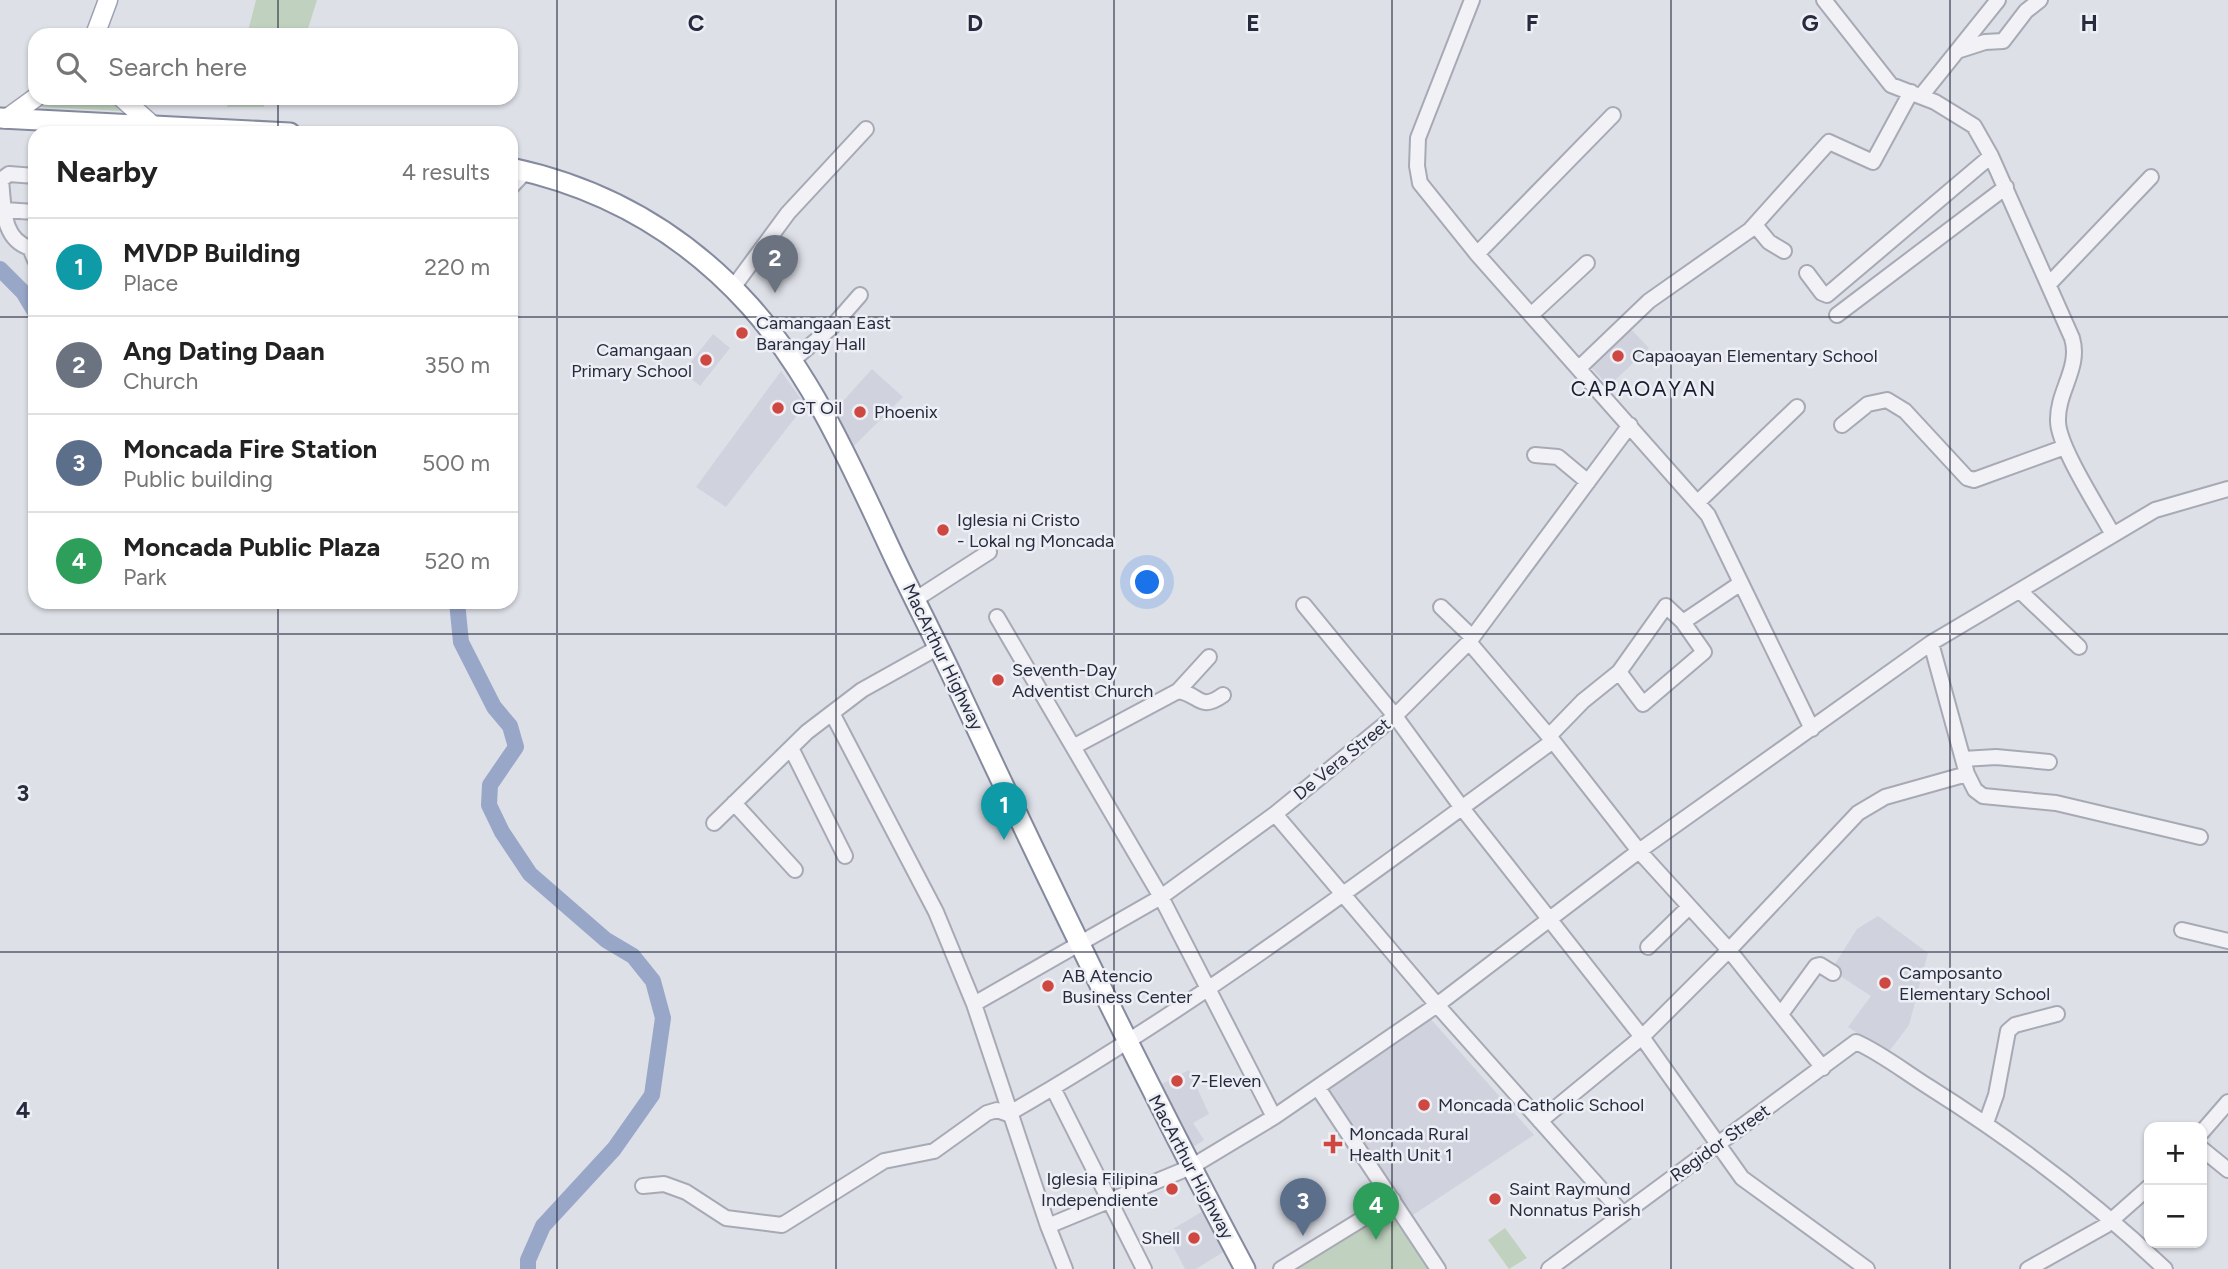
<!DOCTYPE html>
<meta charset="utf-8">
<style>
:root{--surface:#fff;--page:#f2f2f2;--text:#222;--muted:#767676;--line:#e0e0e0;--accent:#ce4741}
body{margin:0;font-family:Figtree,sans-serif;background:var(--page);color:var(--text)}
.controls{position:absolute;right:21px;bottom:21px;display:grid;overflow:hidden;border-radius:14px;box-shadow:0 2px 5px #0004}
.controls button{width:63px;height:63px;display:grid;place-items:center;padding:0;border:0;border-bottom:2px solid var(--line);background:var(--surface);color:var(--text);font:35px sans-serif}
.you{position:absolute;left:1148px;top:583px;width:24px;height:24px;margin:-18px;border:5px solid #fff;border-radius:50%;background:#1a73e8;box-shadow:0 0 0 10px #1a73e833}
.badge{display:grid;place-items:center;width:46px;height:46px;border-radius:50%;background:var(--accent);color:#fff;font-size:23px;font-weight:700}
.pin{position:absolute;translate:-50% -58px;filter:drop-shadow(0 2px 4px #0008)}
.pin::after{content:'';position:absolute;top:37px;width:24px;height:21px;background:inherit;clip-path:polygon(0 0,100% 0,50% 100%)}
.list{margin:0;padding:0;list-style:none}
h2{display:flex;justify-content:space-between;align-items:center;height:91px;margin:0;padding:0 28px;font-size:30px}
h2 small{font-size:23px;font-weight:400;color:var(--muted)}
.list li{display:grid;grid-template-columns:46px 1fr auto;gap:21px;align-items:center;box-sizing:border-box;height:98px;padding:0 28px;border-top:2px solid var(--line)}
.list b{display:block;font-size:26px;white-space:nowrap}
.list p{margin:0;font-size:23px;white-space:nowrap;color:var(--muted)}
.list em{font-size:23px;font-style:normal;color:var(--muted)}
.icon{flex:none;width:38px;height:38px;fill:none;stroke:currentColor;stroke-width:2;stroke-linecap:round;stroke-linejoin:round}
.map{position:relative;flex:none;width:2228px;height:1269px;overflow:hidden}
.search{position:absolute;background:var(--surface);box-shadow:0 2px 5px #0004;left:28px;top:28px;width:490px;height:77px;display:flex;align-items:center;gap:18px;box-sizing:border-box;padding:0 24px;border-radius:21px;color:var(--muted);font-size:26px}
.panel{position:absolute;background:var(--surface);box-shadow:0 2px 5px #0004;left:28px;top:126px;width:490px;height:483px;border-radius:21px}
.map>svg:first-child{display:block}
.built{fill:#d0d2dd}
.green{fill:#c0d2bf}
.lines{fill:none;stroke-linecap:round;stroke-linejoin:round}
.river{stroke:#98a6c8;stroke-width:16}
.minor-casing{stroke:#a7aab5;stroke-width:18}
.major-casing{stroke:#9da2b3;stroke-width:21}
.highway-casing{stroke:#858a9e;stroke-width:23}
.minor{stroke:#f1f1f6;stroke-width:14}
.major{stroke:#fff;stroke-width:18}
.highway{stroke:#fff;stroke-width:19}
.grid{fill:none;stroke:#272b3e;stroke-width:2;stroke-opacity:0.55}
.poi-dot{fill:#ce4741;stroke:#edeff5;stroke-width:2.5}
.labels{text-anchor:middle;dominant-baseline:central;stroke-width:5;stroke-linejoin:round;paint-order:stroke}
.poi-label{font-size:18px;fill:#272b3e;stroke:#edeff5;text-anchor:start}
.street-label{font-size:18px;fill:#272b3e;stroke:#edeff5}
.quarter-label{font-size:21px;letter-spacing:2px;fill:#191d2f;stroke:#edeff5}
.grid-label{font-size:23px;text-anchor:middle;font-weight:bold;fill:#272b3e;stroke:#edeff5;stroke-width:5;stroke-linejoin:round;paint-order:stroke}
</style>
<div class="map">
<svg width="2228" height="1269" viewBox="0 0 2228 1269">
<rect width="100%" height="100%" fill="#dee0e8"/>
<path class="built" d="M1627,325L1649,348L1609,386L1587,363Z
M713,334L730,348L700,386L683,372Z
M872,369L903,397L854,446L835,410Z
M781,371L805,405L726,507L696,487Z
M1878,916L1928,953L1909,1025L1888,1053L1848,1027L1871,996L1831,970L1857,929Z
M1428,1016L1534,1135L1410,1217L1327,1086Z
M1189,1070L1209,1114L1193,1123L1204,1140L1190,1149L1156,1087Z
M1203,1211L1225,1251L1196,1269H1185L1166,1233Z"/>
<path class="green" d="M256,0H317L306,35H247Z
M46,98H116L121,111L41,107Z
M230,98H265L264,107H227Z
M1392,1211L1428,1269H1293Z
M1505,1228L1527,1258L1509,1269L1488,1240Z"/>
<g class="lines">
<path class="river" d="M0,269L23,292L35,312
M457,602L461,642L494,707L510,726L516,747L490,785L489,805L502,832L530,874L606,940L633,956L653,981L663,1018L652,1095L614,1149L543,1226L528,1260V1269"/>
<g class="minor-casing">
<path id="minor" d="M1472,0L1418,138L1417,166L1420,183L1477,254L1708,515L1812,729
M1824,0L1891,85L1935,102L1974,126L1991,156L2072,338C2081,368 2057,391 2058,421C2058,446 2099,509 2112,533
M1957,51L1985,42L2003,41L2026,11L2040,0
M1921,96L1998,0
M35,176L9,174L1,180C4,205 1,239 30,248L35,260
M511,187L526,171
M4,210L35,212
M1755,225L1769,242L1784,251
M1477,254L1613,115
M1807,273L1822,293L1827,295L1991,156
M2050,283L2151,177
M732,289L788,213L866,129
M1531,315L1587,263
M1837,315L2006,187
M792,361L832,327L860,295
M1579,368L1649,301L1750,230L1829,142L1873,162L1911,92
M1842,425L1868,404L1887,400L1905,411L1967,478L1974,480L2065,447
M1535,455L1558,457L1588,482
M1698,502L1797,407
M2020,591L2079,647
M916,599L989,552
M1304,605L1395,716L1462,808L1642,1037L1742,1178L1867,1269
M1441,607L1472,637
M997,617L1161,897L1274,1117
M1683,622L1666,606L1619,672L1643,704L1704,652L1683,622L1741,583
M1469,642L1553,741L1639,851L1729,950L1823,1068
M1178,691C1200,694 1199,712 1223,695
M832,713L936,912L974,1004L1048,1226L1191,1167L1274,1117L1437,1005L1639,851L1931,643L2155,510L2228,489
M1549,736L1583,701L1619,672
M1073,747L1178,691L1209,657
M791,748L845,856
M1963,759L1996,757L2049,762
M1967,774L1975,790L1983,796L2056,803L2200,837
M734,803L795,870
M1275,814L1437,1005L1623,1214
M714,823L807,732L862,690L939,647
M2182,930L2228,941
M1648,947L1689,907
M974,1004L1161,897L1275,814L1395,716L1469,642L1630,425
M1781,1014L1816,966L1820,965L1833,973
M1053,1088L1144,1269
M1318,1088L1438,1269
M1540,1121L1642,1037L1729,950L1858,813L1885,797L1967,774L1931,643
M1986,1123L1996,1095L2008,1031L2015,1025L2057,1014
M2202,1132L2228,1102
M2202,1149L2228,1170
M643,1186L664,1184L686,1192L726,1218L782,1225L884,1161L934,1151L987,1113L997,1110L1008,1114C1200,1004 1375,871 1553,741
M1048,1226L1065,1269
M1281,1269L1393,1200
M1549,1269L1856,1042C1881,1053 1905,1072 1929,1087C2013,1140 2093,1200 2165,1269
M2028,1269L2105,1226L2149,1187"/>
</g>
<g class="major-casing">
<path id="major" d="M95,35L108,0
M122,98L151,124
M6,119L35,98"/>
</g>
<g class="highway-casing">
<path id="highway" d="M0,118L290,133
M511,168C605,188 686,235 750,306C815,379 855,474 896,561C918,607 941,651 962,697C1052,890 1145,1081 1245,1269"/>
</g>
<use href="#minor" class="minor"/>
<use href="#major" class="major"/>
<use href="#highway" class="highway"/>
</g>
<path class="grid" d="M278,0V35M557,0V1269M836,0V1269M1114,0V1269M1392,0V1269M1671,0V1269M1950,0V1269M278,98V133M0,317H35M511,317H2228M278,602V1269M0,634H2228M0,952H2228"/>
<g class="poi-dot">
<circle cx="742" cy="333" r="7"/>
<circle cx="1618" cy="356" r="7"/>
<circle cx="706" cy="360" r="7"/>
<circle cx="778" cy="408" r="7"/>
<circle cx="860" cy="412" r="7"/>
<circle cx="943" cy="530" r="7"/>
<circle cx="998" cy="680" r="7"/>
<circle cx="1885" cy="983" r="7"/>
<circle cx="1048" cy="986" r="7"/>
<circle cx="1177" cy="1081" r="7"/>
<circle cx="1424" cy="1105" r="7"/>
<path d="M1329.5 1133.5h7v7h7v7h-7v7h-7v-7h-7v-7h7z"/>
<circle cx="1172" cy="1189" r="7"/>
<circle cx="1495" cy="1199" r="7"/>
<circle cx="1194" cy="1238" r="7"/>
</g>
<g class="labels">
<g class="poi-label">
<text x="756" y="323">Camangaan East<tspan x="756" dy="21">Barangay Hall</tspan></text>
<text x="692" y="350" text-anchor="end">Camangaan<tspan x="692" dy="21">Primary School</tspan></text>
<text x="1632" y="356">Capaoayan Elementary School</text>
<text x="792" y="408">GT Oil</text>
<text x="874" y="412">Phoenix</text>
<text x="957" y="520">Iglesia ni Cristo<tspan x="957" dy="21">- Lokal ng Moncada</tspan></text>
<text x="1012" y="670">Seventh-Day<tspan x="1012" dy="21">Adventist Church</tspan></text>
<text x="1899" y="973">Camposanto<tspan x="1899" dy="21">Elementary School</tspan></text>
<text x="1062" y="976">AB Atencio<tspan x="1062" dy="21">Business Center</tspan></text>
<text x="1191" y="1081">7-Eleven</text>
<text x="1438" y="1105">Moncada Catholic School</text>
<text x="1349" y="1134">Moncada Rural<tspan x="1349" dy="21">Health Unit 1</tspan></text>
<text x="1158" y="1179" text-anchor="end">Iglesia Filipina<tspan x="1158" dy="21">Independiente</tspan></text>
<text x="1509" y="1189">Saint Raymund<tspan x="1509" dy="21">Nonnatus Parish</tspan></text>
<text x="1180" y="1238" text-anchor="end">Shell</text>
</g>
<g class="street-label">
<text transform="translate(943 657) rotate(64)">MacArthur Highway</text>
<text transform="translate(1342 759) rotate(-39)">De Vera Street</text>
<text transform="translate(1720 1143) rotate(-36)">Regidor Street</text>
<text transform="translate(1191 1167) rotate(62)">MacArthur Highway</text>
</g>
<g class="quarter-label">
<text x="1644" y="388">CAPAOAYAN</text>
</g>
</g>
<g class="grid-label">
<text x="696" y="31">C</text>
<text x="975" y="31">D</text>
<text x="1253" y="31">E</text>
<text x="1532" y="31">F</text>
<text x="1810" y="31">G</text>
<text x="2089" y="31">H</text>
<text x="23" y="801">3</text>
<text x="23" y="1118">4</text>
</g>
</svg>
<div class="controls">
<button>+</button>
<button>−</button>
</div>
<div class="you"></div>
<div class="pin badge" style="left:1004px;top:840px;background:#0f9aa8">1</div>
<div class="pin badge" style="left:775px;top:293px;background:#6b7280">2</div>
<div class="pin badge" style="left:1303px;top:1236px;background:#5c6f8a">3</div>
<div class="pin badge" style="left:1376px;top:1240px;background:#2e9e5b">4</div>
<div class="search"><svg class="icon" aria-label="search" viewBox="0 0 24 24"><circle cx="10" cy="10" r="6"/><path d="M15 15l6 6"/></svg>Search here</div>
<section class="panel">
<h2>Nearby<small>4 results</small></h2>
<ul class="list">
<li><span class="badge" style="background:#0f9aa8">1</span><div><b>MVDP Building</b><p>Place</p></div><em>220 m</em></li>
<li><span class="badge" style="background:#6b7280">2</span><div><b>Ang Dating Daan</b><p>Church</p></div><em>350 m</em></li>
<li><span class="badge" style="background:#5c6f8a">3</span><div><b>Moncada Fire Station</b><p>Public building</p></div><em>500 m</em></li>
<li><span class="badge" style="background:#2e9e5b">4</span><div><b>Moncada Public Plaza</b><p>Park</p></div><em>520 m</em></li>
</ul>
</section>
</div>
